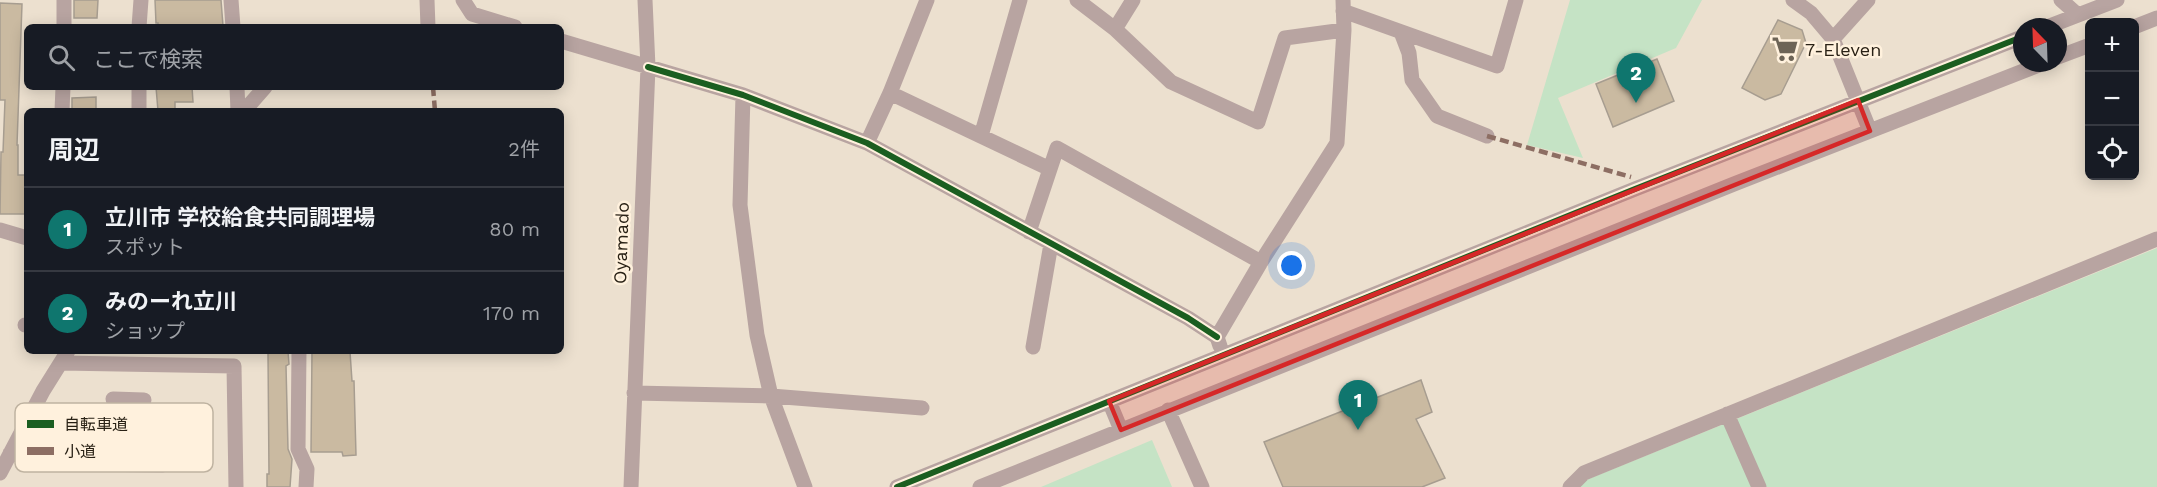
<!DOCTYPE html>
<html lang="ja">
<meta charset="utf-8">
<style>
:root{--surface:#171b24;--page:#242831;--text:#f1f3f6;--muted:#9ea1a6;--line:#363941;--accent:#0f766e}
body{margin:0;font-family:"Work Sans","Noto Sans JP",sans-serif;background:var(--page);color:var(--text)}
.controls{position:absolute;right:18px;top:18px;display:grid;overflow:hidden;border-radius:9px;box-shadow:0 3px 15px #0003}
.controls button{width:54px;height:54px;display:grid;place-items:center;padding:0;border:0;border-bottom:2px solid var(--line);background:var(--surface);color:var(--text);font:30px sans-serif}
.compass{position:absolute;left:2013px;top:18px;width:54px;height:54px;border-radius:50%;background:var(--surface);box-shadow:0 3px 15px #0003;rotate:337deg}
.you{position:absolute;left:1292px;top:266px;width:21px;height:21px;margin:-15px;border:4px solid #fff;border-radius:50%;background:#1a73e8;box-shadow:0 0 0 9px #1a73e833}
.badge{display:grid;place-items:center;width:39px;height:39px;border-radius:50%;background:var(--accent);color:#fff;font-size:20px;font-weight:700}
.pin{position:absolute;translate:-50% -50px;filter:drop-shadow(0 2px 3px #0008)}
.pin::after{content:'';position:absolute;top:32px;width:21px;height:18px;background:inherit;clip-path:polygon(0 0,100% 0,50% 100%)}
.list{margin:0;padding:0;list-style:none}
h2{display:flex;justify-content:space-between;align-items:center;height:78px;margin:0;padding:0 24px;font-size:26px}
h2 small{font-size:20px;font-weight:400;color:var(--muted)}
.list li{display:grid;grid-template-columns:39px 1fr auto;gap:18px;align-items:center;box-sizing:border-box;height:84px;padding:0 24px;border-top:2px solid var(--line)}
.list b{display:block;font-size:22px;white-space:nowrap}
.list p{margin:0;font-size:20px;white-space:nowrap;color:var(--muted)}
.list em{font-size:20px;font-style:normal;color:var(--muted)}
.icon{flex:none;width:33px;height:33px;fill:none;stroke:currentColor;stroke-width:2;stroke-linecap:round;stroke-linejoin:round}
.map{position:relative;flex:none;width:2157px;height:487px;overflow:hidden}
.search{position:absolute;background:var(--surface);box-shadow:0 3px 15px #0003;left:24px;top:24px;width:540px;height:66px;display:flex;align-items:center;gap:15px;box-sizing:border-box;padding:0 21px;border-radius:9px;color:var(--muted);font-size:22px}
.panel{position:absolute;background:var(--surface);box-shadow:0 3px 15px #0003;left:24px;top:108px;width:540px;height:246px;border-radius:9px}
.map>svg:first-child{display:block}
.green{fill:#c5e3c5}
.building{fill:#cabaa1;stroke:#a79d90;stroke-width:1.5}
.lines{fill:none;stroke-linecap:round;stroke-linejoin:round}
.minor{stroke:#b8a4a1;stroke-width:15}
.quiet{stroke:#8d6e63;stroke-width:4.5;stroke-dasharray:9 4.5;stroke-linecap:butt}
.cycleway-casing{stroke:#fff1dd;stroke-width:10}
.cycleway{stroke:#1b5e20;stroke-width:6}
.marked{fill:#d62828;fill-opacity:0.2;stroke:#d62828;stroke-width:4.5;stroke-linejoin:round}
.labels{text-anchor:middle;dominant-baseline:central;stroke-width:5;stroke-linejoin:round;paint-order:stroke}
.poi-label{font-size:18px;fill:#292115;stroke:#fff1dd;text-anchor:start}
.street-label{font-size:18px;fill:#292115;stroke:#fff1dd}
.key{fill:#fff1dd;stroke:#bfb3a1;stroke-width:1.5}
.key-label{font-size:16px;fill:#292115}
</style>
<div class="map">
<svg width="2157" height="487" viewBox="0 0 2157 487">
<rect width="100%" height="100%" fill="#ece0cf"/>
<path class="green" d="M1570,0H1702L1676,48L1558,98L1583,158L1527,145Z
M2157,248V487H1580L1586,480Z
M1152,440L1172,487H1041Z"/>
<path class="building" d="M74,0H98L97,18H74Z
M155,0H221L223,26L158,27V23H156Z
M0,3L22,4L17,145H18V175H27V214H0L1,152H3L5,100H0Z
M1778,20L1802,30L1806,43L1781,94L1765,100L1742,88Z
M1657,59L1674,101L1613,127L1596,84Z
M156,87H192L193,102H175V111H158Z
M96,97V111L72,109V98Z
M312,351L350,352L352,381H354L356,455L343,456L342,452H311Z
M288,352L289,364L286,366L288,449L292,459L290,487H267V474H269L268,353Z
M1421,380L1432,412L1416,419L1445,478L1422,487H1283L1264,442Z"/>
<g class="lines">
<path class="minor" d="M231,0L233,27
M427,0L428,27
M463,0L472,14L515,27
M1077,0L1115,29L1171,82L1258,122L1285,38L1344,30
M1793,0L1811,13L1833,39L1870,131
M2061,0L2078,15
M1343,11L1497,66L1516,0
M64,27V0
M139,27L141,0
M2047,27L2117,0
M2134,27L2157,18
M1115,29L1133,0
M1401,32L1409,53L1412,80L1437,116L1487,136
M1833,39L1868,0
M561,41L743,95L867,143L1188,318L1217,337
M2058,57L2090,45
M237,87L238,111
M890,93L1050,169
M743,95L740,205L757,335L771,396L805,487
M62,111L63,87
M139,111V87
M244,111L265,87
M981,136L1020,0
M867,143L890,93L927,0
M0,230L27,238
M1029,232L1057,148L1261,262
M25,325H27
M1220,346L1217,337L1261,262L1337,143L1344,30L1343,0
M1033,347L1051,244
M299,351L298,449L307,469L306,487
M61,363L234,366L236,487
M634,393L771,396L922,408
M113,399L144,400
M131,400V464
M1109,401L1121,430
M1168,410L1202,487
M1727,414L1759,487
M10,453L84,464L163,465
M0,473L43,391L68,351
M631,487L648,67L645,0
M897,487L1635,189L2022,37
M980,487L1734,184L2044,63
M1570,487L1584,473L2157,239"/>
<path class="quiet" d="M433,87L435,111
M1487,136L1631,177"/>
<g class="cycleway-casing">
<path id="cycleway" d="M648,67L743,95L867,143L1188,318L1217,337
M897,487L1635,189L2022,37"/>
</g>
<use href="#cycleway" class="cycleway"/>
</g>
<path class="marked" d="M1858,100L1870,131L1121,430L1109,401Z"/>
<defs>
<g id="supermarket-bare" transform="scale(2.07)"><path d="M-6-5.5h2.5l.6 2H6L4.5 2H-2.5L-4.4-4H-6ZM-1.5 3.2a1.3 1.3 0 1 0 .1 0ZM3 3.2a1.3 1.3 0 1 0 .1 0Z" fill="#6d6456" stroke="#fff1dd" stroke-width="2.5" paint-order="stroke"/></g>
</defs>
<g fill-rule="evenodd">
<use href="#supermarket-bare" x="1785" y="49"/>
</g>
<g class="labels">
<g class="poi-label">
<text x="1805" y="49">7-Eleven</text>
</g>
<g class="street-label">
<text transform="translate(621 243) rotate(-88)">Oyamado</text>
</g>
</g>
<rect x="15" y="403" width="198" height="69" rx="9" class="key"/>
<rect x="27" y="420" width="27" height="8" fill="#1b5e20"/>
<rect x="27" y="447" width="27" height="8" fill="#8d6e63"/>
<g class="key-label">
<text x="64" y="430">自転車道</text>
<text x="64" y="457">小道</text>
</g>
</svg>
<div class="controls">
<button>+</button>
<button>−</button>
<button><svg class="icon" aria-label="locate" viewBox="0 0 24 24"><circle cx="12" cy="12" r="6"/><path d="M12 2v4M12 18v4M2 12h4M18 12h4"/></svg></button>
</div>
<svg class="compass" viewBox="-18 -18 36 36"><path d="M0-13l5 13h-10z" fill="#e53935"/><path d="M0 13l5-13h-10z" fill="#9ea1a6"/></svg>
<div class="you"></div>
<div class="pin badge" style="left:1358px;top:430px">1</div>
<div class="pin badge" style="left:1636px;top:103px">2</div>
<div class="search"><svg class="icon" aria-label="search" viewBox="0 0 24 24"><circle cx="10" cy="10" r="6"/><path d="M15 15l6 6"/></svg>ここで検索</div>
<section class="panel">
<h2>周辺<small>2件</small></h2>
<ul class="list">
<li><span class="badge">1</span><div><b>立川市 学校給食共同調理場</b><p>スポット</p></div><em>80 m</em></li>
<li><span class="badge">2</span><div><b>みのーれ立川</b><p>ショップ</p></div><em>170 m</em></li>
</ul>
</section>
</div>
